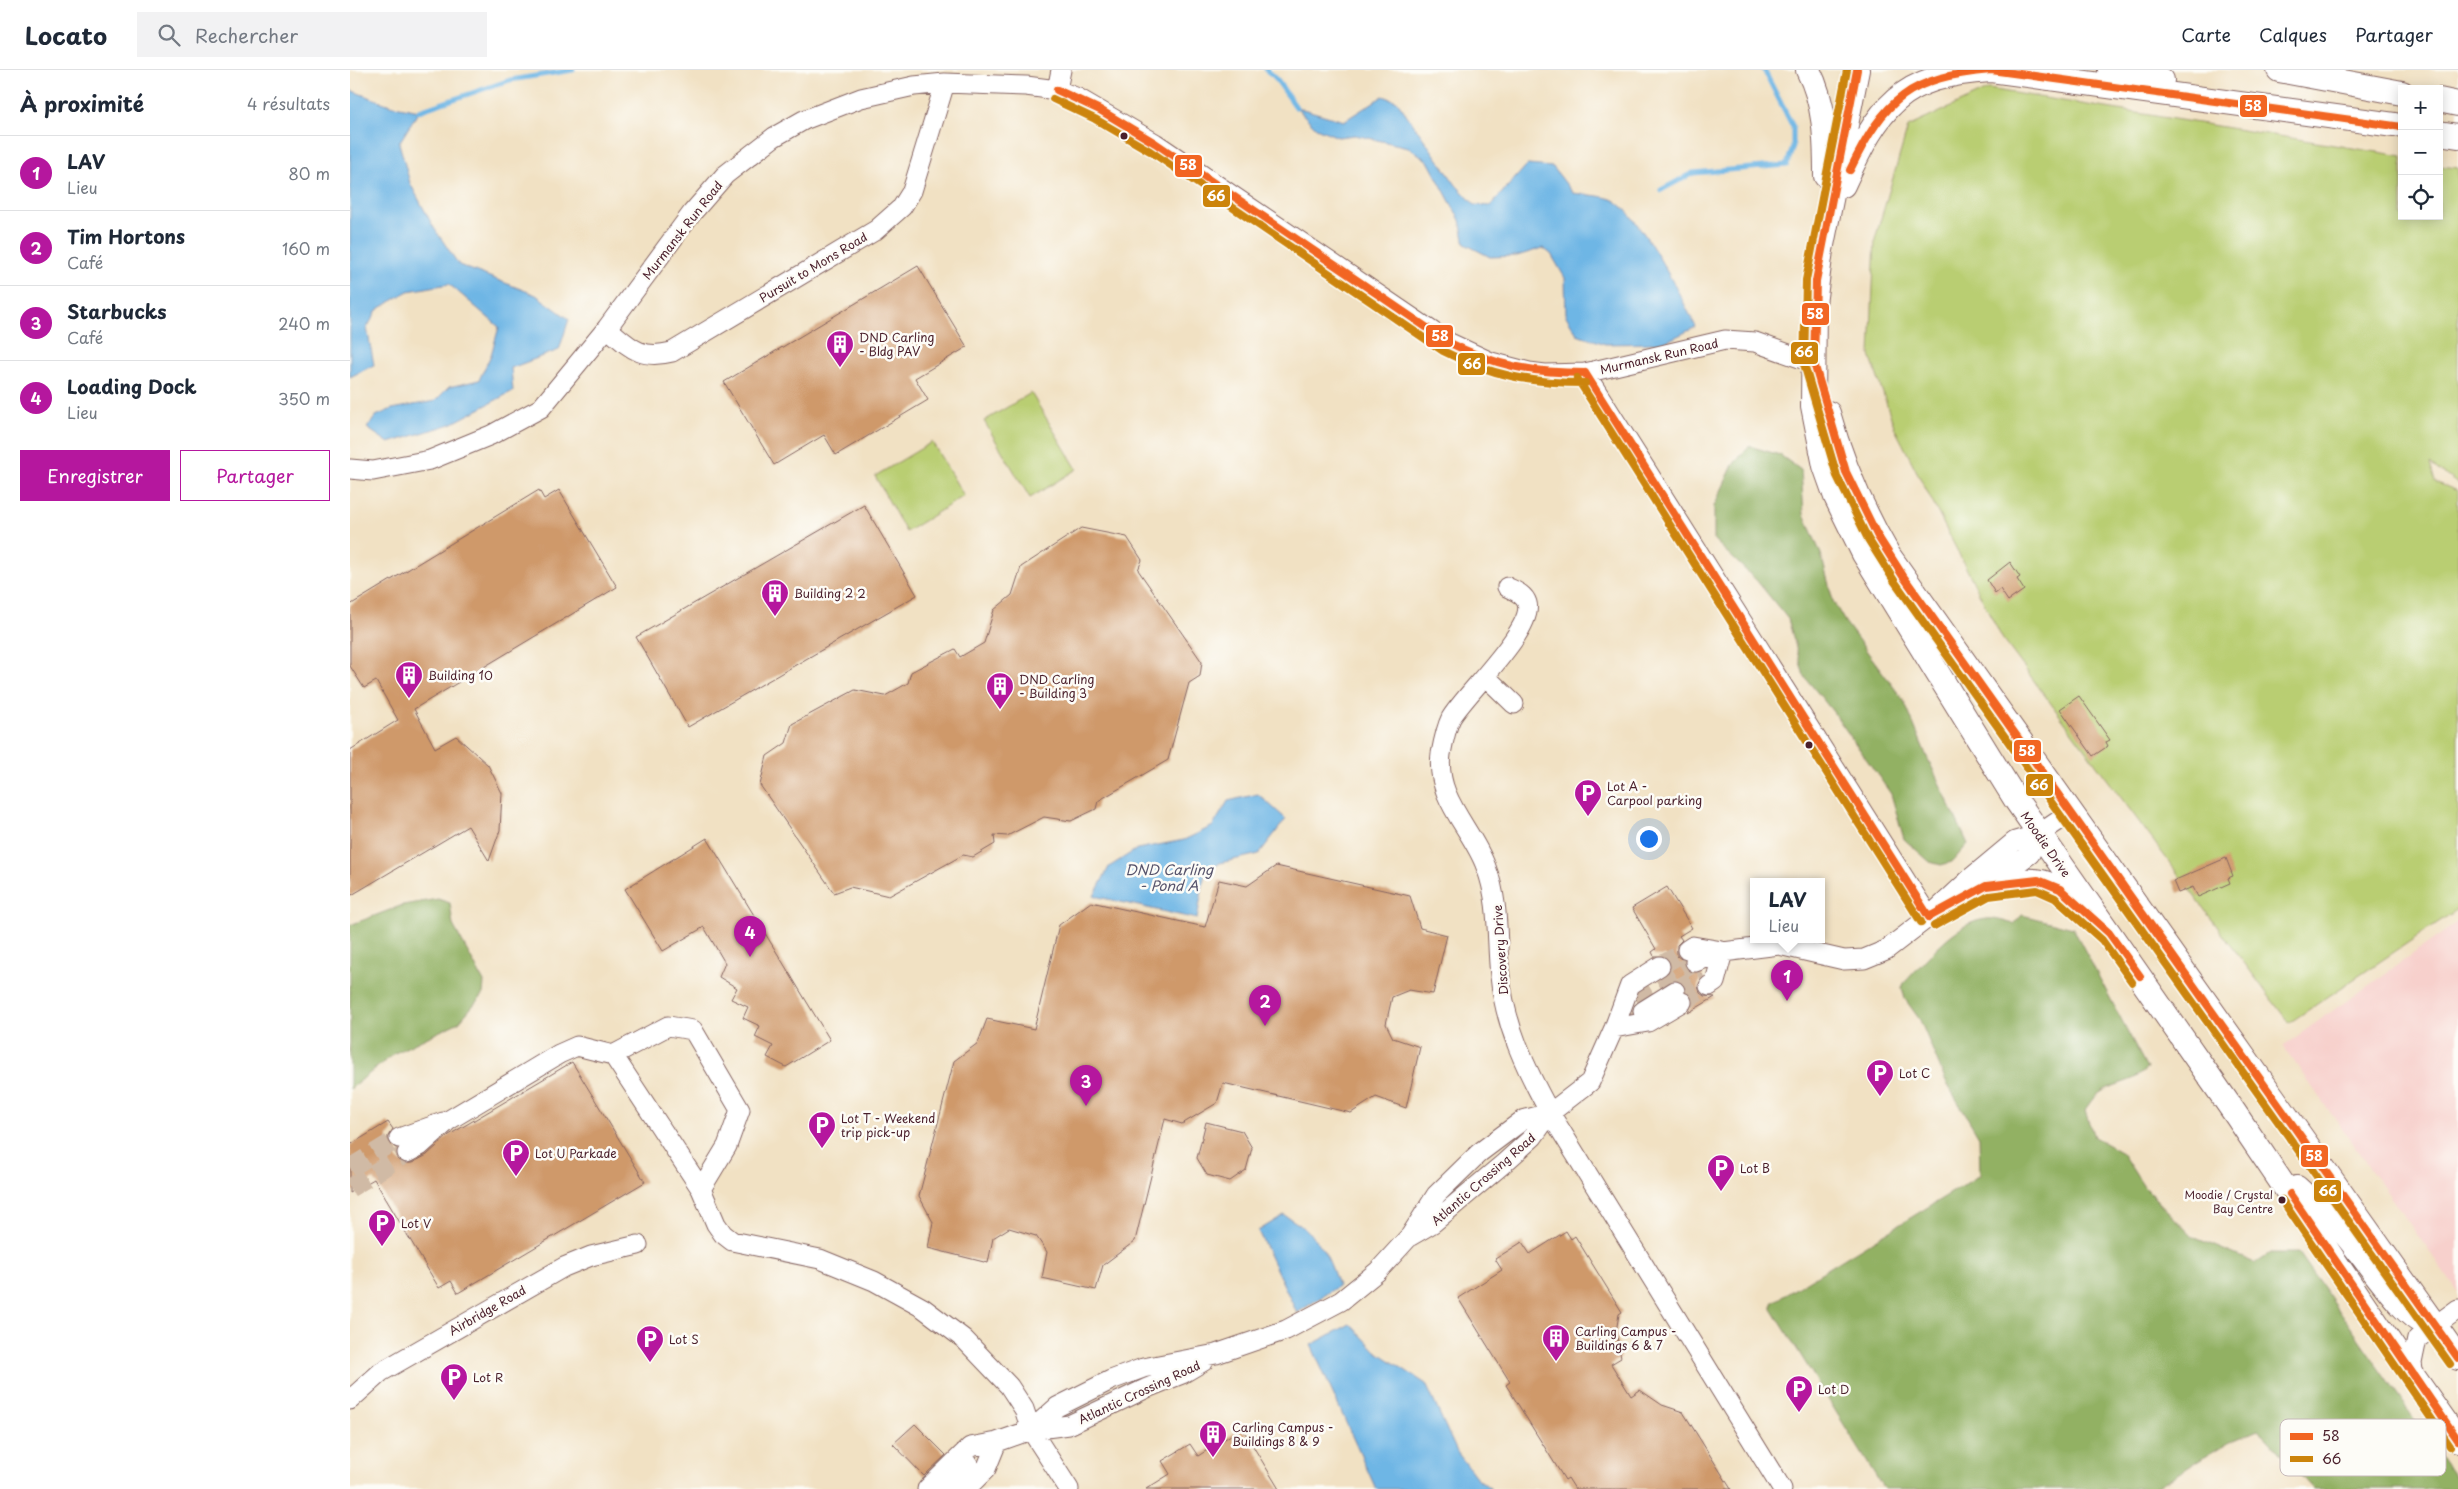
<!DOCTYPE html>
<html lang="fr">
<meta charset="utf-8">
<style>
:root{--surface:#fff;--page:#f2f2f3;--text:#1f2937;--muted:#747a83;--line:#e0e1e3;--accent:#b5179e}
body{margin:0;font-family:"Playpen Sans",sans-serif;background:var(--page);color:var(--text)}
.controls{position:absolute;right:15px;top:15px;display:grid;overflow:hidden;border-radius:0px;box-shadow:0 2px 12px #0003}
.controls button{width:45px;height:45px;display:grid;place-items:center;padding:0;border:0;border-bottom:1px solid var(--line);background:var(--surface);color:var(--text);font:25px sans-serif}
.you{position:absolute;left:1298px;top:768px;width:18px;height:18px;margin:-12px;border:4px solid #fff;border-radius:50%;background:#1a73e8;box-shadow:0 0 0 8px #1a73e833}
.badge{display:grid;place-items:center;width:32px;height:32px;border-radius:50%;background:var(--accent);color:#fff;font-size:16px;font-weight:700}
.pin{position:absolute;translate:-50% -41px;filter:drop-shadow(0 1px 2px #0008)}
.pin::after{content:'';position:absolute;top:26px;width:18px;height:15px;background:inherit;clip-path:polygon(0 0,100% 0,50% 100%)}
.popup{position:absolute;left:1400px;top:808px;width:75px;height:65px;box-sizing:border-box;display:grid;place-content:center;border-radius:0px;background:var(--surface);filter:drop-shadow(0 1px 4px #0005);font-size:16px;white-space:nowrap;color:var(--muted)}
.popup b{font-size:19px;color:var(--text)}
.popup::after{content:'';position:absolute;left:50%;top:100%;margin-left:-10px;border:10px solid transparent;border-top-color:var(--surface)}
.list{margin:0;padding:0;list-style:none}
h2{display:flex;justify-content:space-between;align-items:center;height:65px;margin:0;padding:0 20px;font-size:21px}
h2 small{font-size:16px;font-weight:400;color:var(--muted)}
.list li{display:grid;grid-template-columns:32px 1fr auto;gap:15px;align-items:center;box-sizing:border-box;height:75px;padding:0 20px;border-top:1px solid var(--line)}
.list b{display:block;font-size:19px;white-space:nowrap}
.list p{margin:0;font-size:16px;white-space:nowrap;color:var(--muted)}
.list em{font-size:16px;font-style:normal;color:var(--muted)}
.actions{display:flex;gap:10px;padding:15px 20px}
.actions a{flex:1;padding:11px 0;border:1px solid var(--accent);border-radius:0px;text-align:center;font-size:18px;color:var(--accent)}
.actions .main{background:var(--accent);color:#fff}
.icon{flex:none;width:28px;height:28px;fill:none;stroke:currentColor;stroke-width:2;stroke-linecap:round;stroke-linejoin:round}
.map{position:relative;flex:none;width:2108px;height:1419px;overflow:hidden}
header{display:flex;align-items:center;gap:30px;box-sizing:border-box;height:70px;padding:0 25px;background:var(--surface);border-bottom:1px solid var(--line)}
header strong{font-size:24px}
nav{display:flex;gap:28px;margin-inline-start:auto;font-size:18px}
.search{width:350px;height:45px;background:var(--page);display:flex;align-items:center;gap:12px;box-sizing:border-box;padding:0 18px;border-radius:0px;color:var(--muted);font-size:19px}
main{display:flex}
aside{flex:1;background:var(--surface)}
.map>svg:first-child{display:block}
.built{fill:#f7d0cc}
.green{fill:#b9ce72;stroke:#82764e}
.forest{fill:#92b164;stroke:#6e6848}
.water{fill:#6eb6e5;stroke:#5c6a88}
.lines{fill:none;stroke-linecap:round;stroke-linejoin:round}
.stream{stroke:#6eb6e5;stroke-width:5}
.building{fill:#cf996b}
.minor-tunnel{stroke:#d0baa5;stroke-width:19;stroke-dasharray:19 9;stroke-linecap:butt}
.minor-casing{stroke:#846360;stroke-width:21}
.major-casing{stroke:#846360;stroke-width:26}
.minor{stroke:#fff;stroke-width:19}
.major{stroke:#fff;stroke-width:24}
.bus-1-casing{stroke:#fdfcf7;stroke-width:11}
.bus-2-casing{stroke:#fdfcf7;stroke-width:11}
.bus-1{stroke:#f26522;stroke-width:8}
.bus-2{stroke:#cc840b;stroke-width:8}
.bus-dot{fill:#4a1f2b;stroke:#fdfcf7;stroke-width:2}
.labels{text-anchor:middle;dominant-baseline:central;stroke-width:5;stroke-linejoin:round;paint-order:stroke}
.bus-label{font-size:11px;fill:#4a1f2b;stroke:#fdfcf7;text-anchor:end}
.street-label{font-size:12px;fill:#4a1f2b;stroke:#fdfcf7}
.poi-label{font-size:12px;fill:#4a1f2b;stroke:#fdfcf7;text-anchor:start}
.water-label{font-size:14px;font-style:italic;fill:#57546c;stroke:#fdfcf7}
.key{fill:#fdfcf7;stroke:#c7baba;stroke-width:1}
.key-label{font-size:14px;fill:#4a1f2b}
.line-badge{stroke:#fdfcf7;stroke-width:2}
.badge-label{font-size:14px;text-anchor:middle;font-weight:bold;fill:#fff}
</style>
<header>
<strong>Locato</strong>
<div class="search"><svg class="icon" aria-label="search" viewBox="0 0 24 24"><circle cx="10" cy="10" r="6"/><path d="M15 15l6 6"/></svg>Rechercher</div>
<nav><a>Carte</a><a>Calques</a><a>Partager</a></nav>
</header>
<main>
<aside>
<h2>À proximité<small>4 résultats</small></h2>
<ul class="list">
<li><span class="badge">1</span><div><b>LAV</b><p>Lieu</p></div><em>80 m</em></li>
<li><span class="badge">2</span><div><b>Tim Hortons</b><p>Café</p></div><em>160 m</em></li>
<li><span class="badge">3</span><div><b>Starbucks</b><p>Café</p></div><em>240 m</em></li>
<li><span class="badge">4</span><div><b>Loading Dock</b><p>Lieu</p></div><em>350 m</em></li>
</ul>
<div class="actions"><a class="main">Enregistrer</a><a>Partager</a></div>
</aside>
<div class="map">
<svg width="2108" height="1419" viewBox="0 0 2108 1419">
<rect width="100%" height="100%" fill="#fdfcf7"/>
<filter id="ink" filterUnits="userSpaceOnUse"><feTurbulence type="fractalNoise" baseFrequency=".02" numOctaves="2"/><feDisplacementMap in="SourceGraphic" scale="10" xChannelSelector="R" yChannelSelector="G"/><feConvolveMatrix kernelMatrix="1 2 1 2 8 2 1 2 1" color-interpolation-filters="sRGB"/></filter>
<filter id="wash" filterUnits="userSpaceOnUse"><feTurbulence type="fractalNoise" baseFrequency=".0096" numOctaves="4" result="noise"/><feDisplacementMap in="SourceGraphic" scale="20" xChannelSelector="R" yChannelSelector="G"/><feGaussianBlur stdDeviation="1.12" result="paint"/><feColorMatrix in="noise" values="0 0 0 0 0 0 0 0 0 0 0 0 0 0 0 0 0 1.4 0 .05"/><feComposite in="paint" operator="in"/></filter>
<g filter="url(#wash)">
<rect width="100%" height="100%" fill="#f1e1c3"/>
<path class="built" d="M2108,852V1222L1933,976Z"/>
<path class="green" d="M1639,19L2052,86V146H2089V96L2108,98V414L2080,394L2085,412L2108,421V839L1939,953L1652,568L1545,359L1520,285L1525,169L1558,57Z
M681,323L727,399L680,428L634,351Z
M582,372L614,426L556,462L525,406Z"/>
<path class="forest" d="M1399,376L1430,385L1451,400L1454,444L1471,484L1483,531L1495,552L1554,631L1577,687L1618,774L1602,792L1591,795L1580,792L1554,769L1541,724L1484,643L1454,606L1438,549L1407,511L1364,470V436L1383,395Z
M88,829L100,833L103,855L134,912L133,924L109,952L45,983L0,1019V855L53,835Z
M1672,845L1723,858L1797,998C1782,1018 1750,1009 1735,1041L1744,1067L1772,1083L1794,1117L1843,1167L1905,1193L1920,1183H1949L2108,1411V1419H1963L1909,1360L1876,1374L1803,1419H1534L1422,1239V1233L1630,1105L1629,1067L1596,1012L1570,950L1555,929L1552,918L1554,913C1577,890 1603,852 1637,849C1645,848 1656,852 1664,854Z"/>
<path class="water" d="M0,20L40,35L69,41L49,73L60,113L84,158L109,195L186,225L219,249L209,280L161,298L163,321L101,354L39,373L17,358L26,346L42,339L85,331L99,317L129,310L141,285L149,257L99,214L58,221L27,240L17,258L24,295L0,307Z
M1033,26L1047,31L1106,115L1125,135L1140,136L1177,95L1203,97L1223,123C1235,125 1249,125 1261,129C1287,138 1333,231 1346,257L1313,273L1255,274L1227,264L1216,246L1215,208L1201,184L1193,178L1167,186L1140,187L1115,174L1110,150L1078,91L1058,77L1005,65L988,67L966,58L946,37L994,51Z
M908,724L936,749L909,784L870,793L855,803L847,849L744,826L759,797L787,779L834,770L863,756L878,731Z
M934,1145C967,1164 977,1180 988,1216L947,1243L908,1161Z
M1000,1254L1026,1281L1076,1314L1107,1382L1126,1407L1141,1419H1026L961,1275Z"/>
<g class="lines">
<path class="stream" d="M916,0L924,6L946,37
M69,41L160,10L223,0
M1311,120L1343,103L1437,95L1443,76V57L1414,0"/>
</g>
<g id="blocks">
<path class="building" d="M568,196L617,277L565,308L578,330L486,385L474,365L424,395L374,312Z
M189,420L194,429L209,420L267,517L64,639L85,678L106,666L138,695L152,723L150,760L139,791L118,756L0,826V680L48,650L26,611L14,618L0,596V535Z
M514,435L567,525L338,657L286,567Z
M731,458L777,467L792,490L788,500L852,592L850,606L839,613L818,690L748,731L746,739L721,751L694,747L657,766L644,765L645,774L623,787L613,785L539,826L500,817L484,823L410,715L417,686L436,673L442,654L505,620L535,626L558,613L561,602L605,579L610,587L634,573L644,540L662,525L671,497Z
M1660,492L1670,507L1667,509L1674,520L1658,531L1650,519L1645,523L1637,510Z
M1729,626L1760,670L1756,672L1758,676L1743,686L1710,639Z
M357,768L480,970L436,997L417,987L423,976L405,967L410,956L393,948L398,937L381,929L387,918L369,907L375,893L354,857L313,881L275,819Z
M1876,788L1883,806L1878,808L1880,813L1848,827L1843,817L1828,823L1823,811Z
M926,796L1060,826L1070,858L1097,865L1083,924L1059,920L1042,927L1036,954L1043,968L1070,977L1056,1038L1026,1027L1001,1043L873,1013L867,1033L832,1054L815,1049L785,1171L753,1195L746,1220L692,1208L697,1182L686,1166L659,1158L643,1168L638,1193L578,1178L583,1152L569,1126L604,991L628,973L637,949L684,959L709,855L741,832L855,857L869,810L897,816Z
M1317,817L1342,858L1329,866L1332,870L1327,875V886L1334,891L1338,901L1350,902L1353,906L1348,916L1350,923L1354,926L1365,927L1338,943L1343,932L1342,927L1336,922L1331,911H1319L1316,906L1320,901V890L1315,886H1304L1302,882L1306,879L1282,838Z
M222,992L295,1112L108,1223L101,1211L89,1218L24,1109L0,1123V1075L38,1052L43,1059L38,1066V1071L47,1079V1089L52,1093H62L77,1085L99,1065Z
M856,1052L892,1061L902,1078L896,1100L880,1111L857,1105L847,1088Z
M1216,1161L1221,1169L1225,1166L1272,1242L1269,1244L1266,1262L1271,1288L1261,1294L1281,1326L1290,1320L1312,1335L1333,1342L1381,1419H1225L1218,1408L1215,1410L1156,1315L1160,1312L1108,1228L1152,1200L1145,1189L1172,1172L1180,1184Z
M565,1354L596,1385L574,1406L543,1374Z
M892,1358L929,1419H796L820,1404L812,1391L840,1374L848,1386Z"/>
</g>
</g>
<g filter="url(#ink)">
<use href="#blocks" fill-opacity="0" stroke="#846360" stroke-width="1"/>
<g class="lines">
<path class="minor-tunnel" d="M1310,896L1337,880
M1325,921L1352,904
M1332,932L1359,916
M1268,952L1287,928L1345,892
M0,1098L49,1068
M0,1118L57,1083"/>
<g class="minor-casing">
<path id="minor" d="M707,20L711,0
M257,258C281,278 290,290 322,282L526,160L552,137L562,121L595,13
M1235,303L1579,847
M0,399L23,401L80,390L141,365L191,338L257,258L342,143L375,105L424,67L454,50L511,28L564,16L595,13L676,16L707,20L728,28L805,73L1098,272L1141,292L1179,302L1195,304L1235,303L1375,270L1405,272L1464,293
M1157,517C1165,521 1174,524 1177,533C1185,559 1114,625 1101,648C1096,658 1093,673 1091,684C1085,729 1122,758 1136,797C1150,834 1146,868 1150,906C1155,956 1176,999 1200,1043L1432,1419
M1136,607L1164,634
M1636,816L1680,784L1689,764
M1337,880L1343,876L1372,881
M1345,892L1373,882L1429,875L1494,890L1514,889L1536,880L1579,847L1623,806L1665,771L1689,764L1720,743
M1359,916L1365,912L1373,882
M1293,941L1325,921
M1264,958L1298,952L1332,932
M49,1068L93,1052
M57,1083L70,1076L99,1050L209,984L227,976L263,985
M351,1119L263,985L318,956L343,960L390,1040L377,1076L351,1119L366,1154L373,1164L382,1171L470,1189L524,1211L573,1238L614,1269L659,1316L674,1339L681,1360L719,1419
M1060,1166L1086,1125L1129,1083L1173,1050L1200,1043
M2064,1308L2062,1293L2067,1269L2108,1239
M0,1330L31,1302L214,1197L241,1186L288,1175
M681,1360L707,1337L761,1310L793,1298L866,1284L936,1260L991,1231L1028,1201L1059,1167L1083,1153L1153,1094L1183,1067L1200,1043L1240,1012L1264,958L1280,915L1310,896
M577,1419L620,1377L647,1372L681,1360L719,1355L797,1318L832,1304L854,1291
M596,1419L619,1395
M616,1419L636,1399L647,1372"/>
</g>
<g class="major-casing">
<path id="major" d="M1458,0C1475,33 1476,69 1476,106
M1507,0L1471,180L1464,234L1463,336L1475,396L1486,427L1514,484L1666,730L1884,1042L2046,1282L2108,1370
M1760,0L1812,10
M1929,0L2052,23
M2089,30L2108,34
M2089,63L2108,66
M1493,115C1529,37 1549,5 1641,0L2044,55
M1478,343C1492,394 1512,440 1539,486L2108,1288
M1636,816C1686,809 1692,803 1732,838
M1947,1118C1961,1131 1976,1143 1989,1157C2008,1176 2056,1253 2078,1254"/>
</g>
<use href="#minor" class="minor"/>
<use href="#major" class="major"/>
<g class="bus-1-casing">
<path id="bus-1" d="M1507,0L1466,211L1464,293L1496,402L1527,465L1553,506L2108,1288
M707,20L750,40L805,73L1098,272C1145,296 1183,303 1235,303
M1500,100C1535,28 1560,7 1641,0L2052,57
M1235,303L1579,847
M1579,847L1636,816L1688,810L1710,819L1759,863L1790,906
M1940,1124L2108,1370"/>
</g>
<g class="bus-2-casing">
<path id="bus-2" d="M1497,0L1456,210L1454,294L1487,406L1518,469L1545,512L2100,1294
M703,29L745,49L800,81L1093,281C1142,306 1181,313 1235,313
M1227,308L1571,852
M1584,856L1639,826L1687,820L1705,828L1752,870L1782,912
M1932,1130L2100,1376"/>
</g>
<use href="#bus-1" class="bus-1"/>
<use href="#bus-2" class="bus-2"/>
</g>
</g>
<defs>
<g id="building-pin" transform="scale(1.4375)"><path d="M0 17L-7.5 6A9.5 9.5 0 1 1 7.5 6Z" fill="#b5179e" stroke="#fdfcf7"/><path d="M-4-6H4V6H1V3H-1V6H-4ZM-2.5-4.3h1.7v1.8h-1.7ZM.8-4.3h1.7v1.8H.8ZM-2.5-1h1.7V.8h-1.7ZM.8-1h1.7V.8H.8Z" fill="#fff"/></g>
<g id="parking-pin" transform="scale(1.4375)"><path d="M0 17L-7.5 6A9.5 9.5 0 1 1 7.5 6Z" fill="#b5179e" stroke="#fdfcf7"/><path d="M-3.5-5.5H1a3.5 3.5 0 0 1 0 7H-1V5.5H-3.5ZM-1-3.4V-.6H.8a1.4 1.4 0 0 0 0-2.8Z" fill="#fff"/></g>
</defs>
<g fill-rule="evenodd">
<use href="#building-pin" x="490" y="274"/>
<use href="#building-pin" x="425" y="523"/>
<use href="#building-pin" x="59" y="605"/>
<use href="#building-pin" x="650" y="616"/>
<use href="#parking-pin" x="1238" y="723"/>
<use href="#parking-pin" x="1530" y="1003"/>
<use href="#parking-pin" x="472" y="1055"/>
<use href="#parking-pin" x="166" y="1083"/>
<use href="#parking-pin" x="1371" y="1098"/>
<use href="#parking-pin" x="32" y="1153"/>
<use href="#building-pin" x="1206" y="1268"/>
<use href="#parking-pin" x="300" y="1269"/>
<use href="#parking-pin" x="104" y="1307"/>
<use href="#parking-pin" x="1449" y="1319"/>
<use href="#building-pin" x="863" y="1364"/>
</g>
<g class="bus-dot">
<circle cx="774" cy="66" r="4.5"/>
<circle cx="1459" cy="675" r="4.5"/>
<circle cx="1932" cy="1130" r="4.5"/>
</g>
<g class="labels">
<g class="bus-label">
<text x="1923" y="1124">Moodie / Crystal<tspan x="1923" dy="14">Bay Centre</tspan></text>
</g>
<g class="street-label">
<text transform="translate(332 160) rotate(-52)">Murmansk Run Road</text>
<text transform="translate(463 197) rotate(-31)">Pursuit to Mons Road</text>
<text transform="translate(1309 286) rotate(-13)">Murmansk Run Road</text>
<text transform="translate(1696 774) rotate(55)">Moodie Drive</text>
<text transform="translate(1150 880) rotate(-94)">Discovery Drive</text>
<text transform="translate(1133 1109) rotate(-41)">Atlantic Crossing Road</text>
<text transform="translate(137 1240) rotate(-30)">Airbridge Road</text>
<text transform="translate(789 1322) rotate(-25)">Atlantic Crossing Road</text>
</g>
<g class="poi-label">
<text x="509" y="267">DND Carling<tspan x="509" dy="14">- Bldg PAV</tspan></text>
<text x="444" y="523">Building 2 2</text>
<text x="78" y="605">Building 10</text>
<text x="669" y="609">DND Carling<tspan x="669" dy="14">- Building 3</tspan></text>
<text x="1257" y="716">Lot A -<tspan x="1257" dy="14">Carpool parking</tspan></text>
<text x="1549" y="1003">Lot C</text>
<text x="491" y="1048">Lot T - Weekend<tspan x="491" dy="14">trip pick-up</tspan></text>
<text x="185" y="1083">Lot U Parkade</text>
<text x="1390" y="1098">Lot B</text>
<text x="51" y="1153">Lot V</text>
<text x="1225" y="1261">Carling Campus -<tspan x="1225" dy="14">Buildings 6 &amp; 7</tspan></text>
<text x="319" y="1269">Lot S</text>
<text x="123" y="1307">Lot R</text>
<text x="1468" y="1319">Lot D</text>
<text x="882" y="1357">Carling Campus -<tspan x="882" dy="14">Buildings 8 &amp; 9</tspan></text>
</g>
<g class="water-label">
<text x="819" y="799">DND Carling<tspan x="819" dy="16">- Pond A</tspan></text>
</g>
</g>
<rect x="1930" y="1349" width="166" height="57" rx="8" class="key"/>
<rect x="1940" y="1363" width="23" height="7" fill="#f26522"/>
<rect x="1940" y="1386" width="23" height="6" fill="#cc840b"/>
<g class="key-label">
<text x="1972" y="1371">58</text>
<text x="1972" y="1394">66</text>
</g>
<g class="line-badge">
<rect x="1889" y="24" width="29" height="24" rx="5" fill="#f26522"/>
<rect x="824" y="84" width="29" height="24" rx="5" fill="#f26522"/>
<rect x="852" y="114" width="29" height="24" rx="5" fill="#cc840b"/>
<rect x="1451" y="232" width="29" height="24" rx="5" fill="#f26522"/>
<rect x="1075" y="254" width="29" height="24" rx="5" fill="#f26522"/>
<rect x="1440" y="271" width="29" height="24" rx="5" fill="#cc840b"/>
<rect x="1107" y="282" width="29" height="24" rx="5" fill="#cc840b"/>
<rect x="1663" y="669" width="29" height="24" rx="5" fill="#f26522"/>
<rect x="1675" y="703" width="29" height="24" rx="5" fill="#cc840b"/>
<rect x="1950" y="1074" width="29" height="24" rx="5" fill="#f26522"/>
<rect x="1963" y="1109" width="29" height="24" rx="5" fill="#cc840b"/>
</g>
<g class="badge-label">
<text x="1903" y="41">58</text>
<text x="838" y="100">58</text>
<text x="866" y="131">66</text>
<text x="1465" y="249">58</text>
<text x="1090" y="271">58</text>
<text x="1454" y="287">66</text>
<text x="1122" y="299">66</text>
<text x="1677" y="686">58</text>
<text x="1689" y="720">66</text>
<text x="1964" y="1091">58</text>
<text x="1978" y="1126">66</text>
</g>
</svg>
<div class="controls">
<button>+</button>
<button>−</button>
<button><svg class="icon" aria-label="locate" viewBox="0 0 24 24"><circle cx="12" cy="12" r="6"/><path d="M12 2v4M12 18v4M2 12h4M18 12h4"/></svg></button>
</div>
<div class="you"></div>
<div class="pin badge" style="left:1437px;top:931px">1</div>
<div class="popup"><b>LAV</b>Lieu</div>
<div class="pin badge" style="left:915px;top:956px">2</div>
<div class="pin badge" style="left:736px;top:1036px">3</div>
<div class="pin badge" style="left:400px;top:887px">4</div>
</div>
</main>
